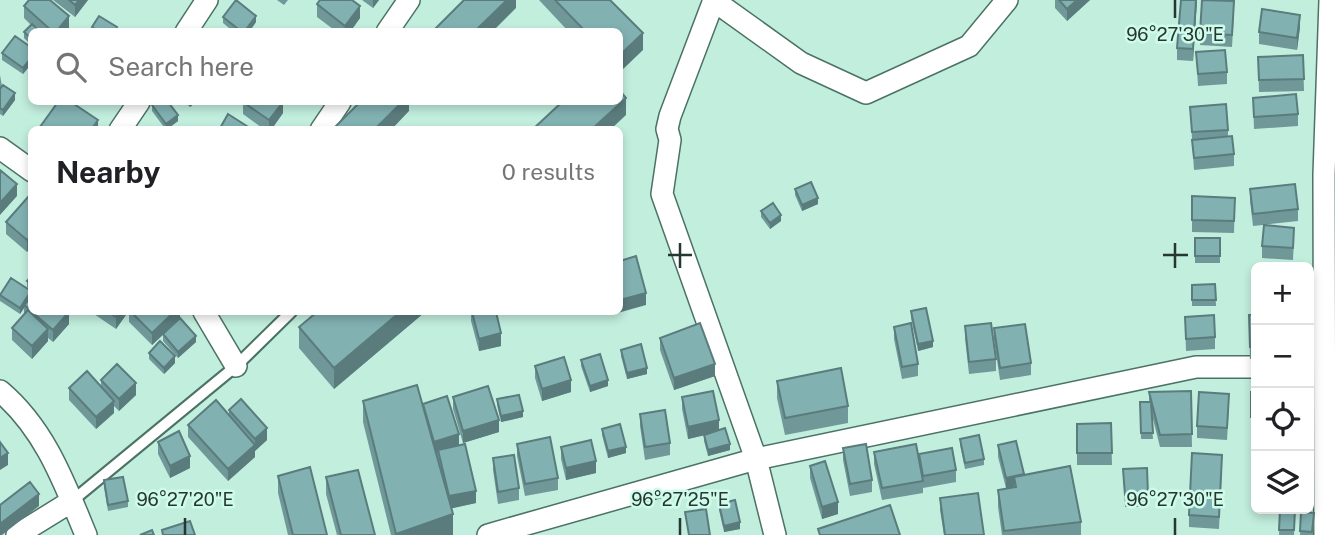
<!DOCTYPE html>
<meta charset="utf-8">
<style>
:root{--surface:#fff;--page:#f2f2f2;--text:#202124;--muted:#757577;--line:#e0e0e0}
body{margin:0;font-family:"Public Sans",sans-serif;background:var(--page);color:var(--text)}
.controls{position:absolute;right:21px;bottom:21px;display:grid;overflow:hidden;border-radius:10px;box-shadow:0 4px 10px #0003}
.controls button{width:63px;height:63px;display:grid;place-items:center;padding:0;border:0;border-bottom:2px solid var(--line);background:var(--surface);color:var(--text);font:35px sans-serif}
.list{margin:0;padding:0;list-style:none}
h2{display:flex;justify-content:space-between;align-items:center;height:91px;margin:0;padding:0 28px;font-size:30px}
h2 small{font-size:23px;font-weight:400;color:var(--muted)}
.icon{flex:none;width:38px;height:38px;fill:none;stroke:currentColor;stroke-width:2;stroke-linecap:round;stroke-linejoin:round}
.map{position:relative;flex:none;width:1335px;height:535px;overflow:hidden}
.search{position:absolute;background:var(--surface);box-shadow:0 4px 10px #0003;left:28px;top:28px;width:595px;height:77px;display:flex;align-items:center;gap:18px;box-sizing:border-box;padding:0 24px;border-radius:10px;color:var(--muted);font-size:26px}
.panel{position:absolute;background:var(--surface);box-shadow:0 4px 10px #0003;left:28px;top:126px;width:595px;height:189px;border-radius:10px}
.map>svg:first-child{display:block}
.lines{fill:none;stroke-linecap:round;stroke-linejoin:round}
.service-casing{stroke:#4b7265;stroke-width:14}
.minor-casing{stroke:#4b7265;stroke-width:24}
.service{stroke:#fff;stroke-width:10}
.minor{stroke:#fff;stroke-width:21}
.wall{fill:#709899}
.shaded-wall{fill:#5b7c7d}
.building{fill:#82b1b2;stroke:#5b7c7d;stroke-width:2}
.ticks{fill:none;stroke:#263731;stroke-width:2.5}
.ticks-label{font-size:18px;text-anchor:middle;fill:#263731;stroke:#cffbeb;stroke-width:5;stroke-linejoin:round;paint-order:stroke}
</style>
<div class="map">
<svg width="1335" height="535" viewBox="0 0 1335 535">
<rect width="100%" height="100%" fill="#c2eede"/>
<g class="lines">
<g class="service-casing">
<path id="service" d="M72,501L236,366L291,312"/>
</g>
<g class="minor-casing">
<path id="minor" d="M713,0L801,63L866,93L969,46L1007,0
M714,0L670,116L667,129L670,140L662,194L756,459L775,535
M186,32L207,0
M387,32L409,0
M120,130L139,102
M321,130L340,102
M0,148L32,171
M204,312L236,366
M0,391C45,429 64,482 86,535
M17,535L72,501
M488,535L756,459L1196,367H1256
M1325,535L1324,175L1330,0"/>
</g>
<use href="#service" class="service"/>
<use href="#minor" class="minor"/>
</g>
<path class="wall" d="M53,0H88L75,17Z
M277,0H288L284,5Z
M362,0H379L373,8Z
M539,0H610L643,50L620,32H569Z
M1055,0H1090L1067,21L1055,8Z
M1197,0L1193,61L1177,60V48Z
M317,4L360,18L350,32H337L317,17Z
M24,6L69,28L66,32H32V46L24,38V32L31,25L24,18Z
M1234,13L1232,47L1200,45V33Z
M223,17L256,22L249,32H234L223,23Z
M1300,27L1297,50L1259,44V32Z
M32,48V63L23,74L2,60V53Z
M1196,52L1227,72V84L1198,86Z
M1303,55L1304,91L1259,92L1258,57Z
M0,75L2,86L15,100L3,116L0,114Z
M1253,98L1298,114V126L1254,129Z
M184,102H196L190,107Z
M243,102L283,113L271,130H265L243,114Z
M152,105L178,121L166,130L152,111Z
M1190,107L1228,130V136L1234,154V166L1194,170Z
M795,189L818,204L802,211L795,195Z
M1250,189L1298,209V221L1253,226L1250,201Z
M1192,196L1235,198L1234,233L1192,232Z
M32,199L27,252L6,234V222Z
M761,211L781,221L770,229L761,217Z
M1195,238H1220V263H1195Z
M1294,240L1293,260L1262,258V246Z
M32,276V291L27,287V281Z
M1253,280H1256V307H1253Z
M1215,284L1216,306H1192V285Z
M31,291L32,312L69,324L53,342L48,338V341L32,359L12,340V328L24,315V308L20,314L0,301V295Z
M911,311L933,347L918,351L911,318Z
M91,312H128L116,329Z
M129,312H180V318L196,342L178,358L163,341V335L152,345L129,322Z
M317,312H425L334,389L299,348V327Z
M471,312H496L501,346L479,351L471,321Z
M1249,315H1256V359H1250Z
M1185,317L1215,337V349L1186,351Z
M965,326L996,359V371L969,374L965,338Z
M894,327L918,364V376L902,379L894,339Z
M994,328L1031,363V375L1000,380L994,340Z
M660,338L715,376L674,390L660,350Z
M621,350L647,374L627,379L621,356Z
M149,353L175,363L164,374L149,359Z
M581,360L608,386L590,392L581,366Z
M535,366L571,392L542,401L535,378Z
M101,380L136,395L119,411L114,406V413L96,429L69,400V388L101,386Z
M777,381L848,406V423L785,435L777,398Z
M1191,391L1192,447H1160L1151,411L1153,439H1141L1140,402H1149V392Z
M1251,392H1256V429H1251Z
M453,397L499,432L463,443L453,409Z
M682,397L719,430L730,450L708,456L704,441V435L688,439L682,409Z
M497,399L523,417L501,422L497,405Z
M363,401L423,404L459,445L476,503L452,508L453,535H391L363,422Z
M1229,406L1227,440L1197,438V426Z
M229,410L267,440L255,451V457L228,481L188,437V425L229,414Z
M640,414L670,443V455L645,460L640,426Z
M1111,423L1112,465H1077V424Z
M602,429L626,453L608,458L602,435Z
M960,439L984,459V465L965,469L960,445Z
M158,442L190,468L170,478L158,454Z
M517,444L558,478V490L525,496L517,456Z
M998,445L1024,475L1081,522V535H1002L998,507V490L1006,488L998,457Z
M561,447L596,473L566,480L561,459Z
M843,448L872,480V492L850,496L843,460Z
M874,452L919,464V454L956,470V482L923,488V484V493L882,500L874,464Z
M493,458L519,488V500L498,504L493,470Z
M810,466L838,514L822,519L810,478Z
M1222,467L1219,529L1189,527V515Z
M1123,469L1148,495V507H1125Z
M278,476L327,535H288L278,493Z
M326,477L375,535H337L326,494Z
M104,480L128,501V507L108,511L104,487Z
M940,498L984,535H944L940,510Z
M719,504L740,529L724,532L719,510Z
M1283,509H1302V512L1295,511L1294,535H1279L1280,510Z
M1301,512L1314,513L1313,535H1300Z"/>
<path class="shaded-wall" d="M79,0H88L75,17V5Z
M373,0H379L373,8Z
M507,0H516V8L492,32H474Z
M1077,0H1090L1067,21V9Z
M1196,0H1197L1193,61V49Z
M360,6V18L350,32H345V26Z
M1300,15V27L1297,50V38Z
M69,16V28L66,32H56Z
M256,16V22L249,32H244Z
M643,33V50L620,72V55Z
M32,57V63L23,74V68Z
M15,93V100L3,116V110Z
M626,98V115L610,130H591Z
M190,102H196L190,107Z
M283,102V113L271,130H269V120Z
M402,102H409V111L391,130H374Z
M178,115V121L166,130V124Z
M98,120V130H91Z
M17,184V196L0,215V203Z
M818,198V204L802,211V205Z
M781,215V221L770,229V223Z
M32,235V247L27,252V240Z
M31,291V298L24,305V308L20,314V308Z
M646,293V305L614,314V312H620V300Z
M69,312V324L53,342V330Z
M120,312H128L116,329V317Z
M174,312H180V318L152,345V333Z
M400,312H425L334,389V368Z
M48,329V341L32,359V346Z
M501,333V346L479,351V339Z
M196,336V342L178,358V352Z
M933,341V347L918,351V344Z
M175,356V363L164,374V368Z
M715,364V376L674,390V378Z
M647,368V374L627,379V373Z
M571,380V392L542,401V389Z
M608,380V386L590,392V386Z
M136,383V395L119,411V399Z
M114,401V413L96,429V417Z
M523,411V417L501,422V416Z
M499,420V432L463,443V431Z
M719,420V432L688,439V427Z
M267,428V440L255,451V457L228,481V469L255,445V439Z
M459,434V446L434,454V442Z
M730,444V450L708,456V450Z
M626,447V453L608,458V451Z
M8,453V465L0,470V458Z
M190,456V468L170,478V466Z
M596,461V473L566,480V468Z
M1024,474L1014,477V488L1006,490V478Z
M476,491V503L449,509V496Z
M39,494V506L2,535H0V524Z
M838,502V514L822,519V507Z
M453,514V535H396V534Z
M740,522V529L724,532V526Z"/>
<path class="building" d="M29,0H50L69,16L56,32H53L24,6Z
M69,0H79L75,5Z
M236,0L256,16L244,32H242L223,17Z
M320,0H352L360,6L345,26L317,4Z
M464,0H507L474,32H432Z
M555,0H610L643,33L620,55V32H586Z
M1059,0H1077L1067,9Z
M1181,0H1196L1193,49L1177,48Z
M1202,0L1234,1L1232,35L1200,33Z
M1262,9L1300,15L1297,38L1259,32Z
M99,16L117,27L114,32H100L92,27Z
M32,24L40,32H32V39L24,32Z
M15,36L32,48V57L23,68L2,53Z
M1225,50L1227,72L1198,74L1196,52Z
M1303,55L1304,79L1259,80L1258,57Z
M3,85L15,93L3,110L0,108V89Z
M620,91L626,98L591,130H532L562,102H620Z
M1296,94L1298,114L1254,117L1253,98Z
M58,102H71L98,120L91,130H43L40,127Z
M156,102H168L178,115L166,124L152,105Z
M243,102H283L269,120Z
M360,102H402L374,130H332Z
M1226,104L1228,130L1192,132L1190,107Z
M228,114L253,130H219Z
M1232,136L1234,154L1194,158L1192,140Z
M0,170L17,184L0,203Z
M811,182L818,198L802,205L795,189Z
M1295,184L1298,209L1253,214L1250,189Z
M1192,196L1235,198L1234,221L1192,220Z
M28,197L32,199V235L27,240L6,222Z
M773,203L781,215L770,223L761,211Z
M1264,225L1294,228L1293,248L1262,246Z
M1195,238H1220V256H1195Z
M636,256L646,293L620,300V261Z
M32,276V285L27,281Z
M11,278L31,291L20,308L0,295Z
M1253,280H1256V301H1253Z
M1215,284L1216,300H1192V285Z
M32,296V311L24,305Z
M926,308L933,341L918,344L911,311Z
M28,310L48,329L32,346L12,328Z
M32,312H69L53,330Z
M108,312H120L116,317Z
M131,312H174L152,333Z
M317,312H400L334,368L299,327Z
M472,312H496L501,333L479,339Z
M1214,315L1215,337L1186,339L1185,317Z
M1249,315H1256V347H1250Z
M180,318L196,336L178,352L163,334Z
M700,323L715,364L674,378L660,338Z
M911,323L918,364L902,367L894,327Z
M991,323L996,359L969,362L965,326Z
M1025,324L1031,363L1000,368L994,328Z
M160,341L175,356L164,368L149,353Z
M641,344L647,368L627,373L621,350Z
M600,354L608,380L590,386L581,360Z
M564,357L571,380L542,389L535,366Z
M117,364L136,383L119,399L101,380Z
M841,368L848,406L785,418L777,381Z
M87,371L114,401L96,417L69,388Z
M1309,384H1311L1309,432Z
M417,385L453,514L396,534L363,401Z
M488,386L499,420L463,431L453,397Z
M713,391L719,420L688,427L682,397Z
M1191,391L1192,434L1160,435L1149,392Z
M1199,392L1229,394L1227,428L1197,426Z
M1251,392H1256V417H1251Z
M519,395L523,411L501,416L497,399Z
M447,396L459,434L434,442L423,404Z
M241,399L267,428L255,439L229,410Z
M216,400L255,445L228,469L188,425Z
M1140,402H1151L1153,433H1141Z
M665,410L670,443L645,447L640,414Z
M1111,423L1112,453H1077V424Z
M620,424L626,447L608,451L602,429Z
M725,428L730,444L708,450L704,435Z
M179,431L190,456L170,466L158,442Z
M979,435L984,459L965,463L960,439Z
M550,437L558,478L525,484L517,444Z
M591,440L596,461L566,468L561,447Z
M1016,441L1024,474L1006,478L998,445Z
M0,442L8,453L0,458Z
M465,444L476,491L449,496L438,450Z
M866,444L872,480L850,484L843,448Z
M916,444L923,481L882,488L874,452Z
M952,448L956,470L923,476L919,454Z
M1192,453L1222,455L1219,517L1189,515Z
M514,455L519,488L498,492L493,458Z
M825,461L838,502L822,507L810,466Z
M1070,466L1081,522L1004,531L998,490L1016,487L1014,477Z
M310,467L327,535H293L278,476Z
M1147,468L1148,495H1125L1123,469Z
M358,470L375,535H341L326,477Z
M123,477L128,501L108,505L104,480Z
M30,482L39,494L0,524V505Z
M978,493L984,535H945L940,498Z
M735,500L740,522L724,526L719,504Z
M890,505L900,535H820L818,529Z
M706,509L710,535H689L685,512Z
M1280,510H1295L1294,530H1279Z
M1301,512L1314,513L1312,532L1300,531Z
M190,521L195,535H163L162,530Z
M152,530L154,535H140Z"/>
<path class="ticks" d="M1175,0V18M680,243V268M1175,243V268M668,255H692M1163,255H1188M185,518V535M680,518V535M1175,518V535"/>
<g class="ticks-label">
<text x="1175" y="41">96°27'30"E</text>
<text x="185" y="506">96°27'20"E</text>
<text x="680" y="506">96°27'25"E</text>
<text x="1175" y="506">96°27'30"E</text>
</g>
</svg>
<div class="controls">
<button>+</button>
<button>−</button>
<button><svg class="icon" aria-label="locate" viewBox="0 0 24 24"><circle cx="12" cy="12" r="6"/><path d="M12 2v4M12 18v4M2 12h4M18 12h4"/></svg></button>
<button><svg class="icon" aria-label="layers" viewBox="0 0 24 24"><path d="M12 4l9 5-9 5-9-5zM3 14l9 5 9-5"/></svg></button>
</div>
<div class="search"><svg class="icon" aria-label="search" viewBox="0 0 24 24"><circle cx="10" cy="10" r="6"/><path d="M15 15l6 6"/></svg>Search here</div>
<section class="panel">
<h2>Nearby<small>0 results</small></h2>
<ul class="list">
</ul>
</section>
</div>
